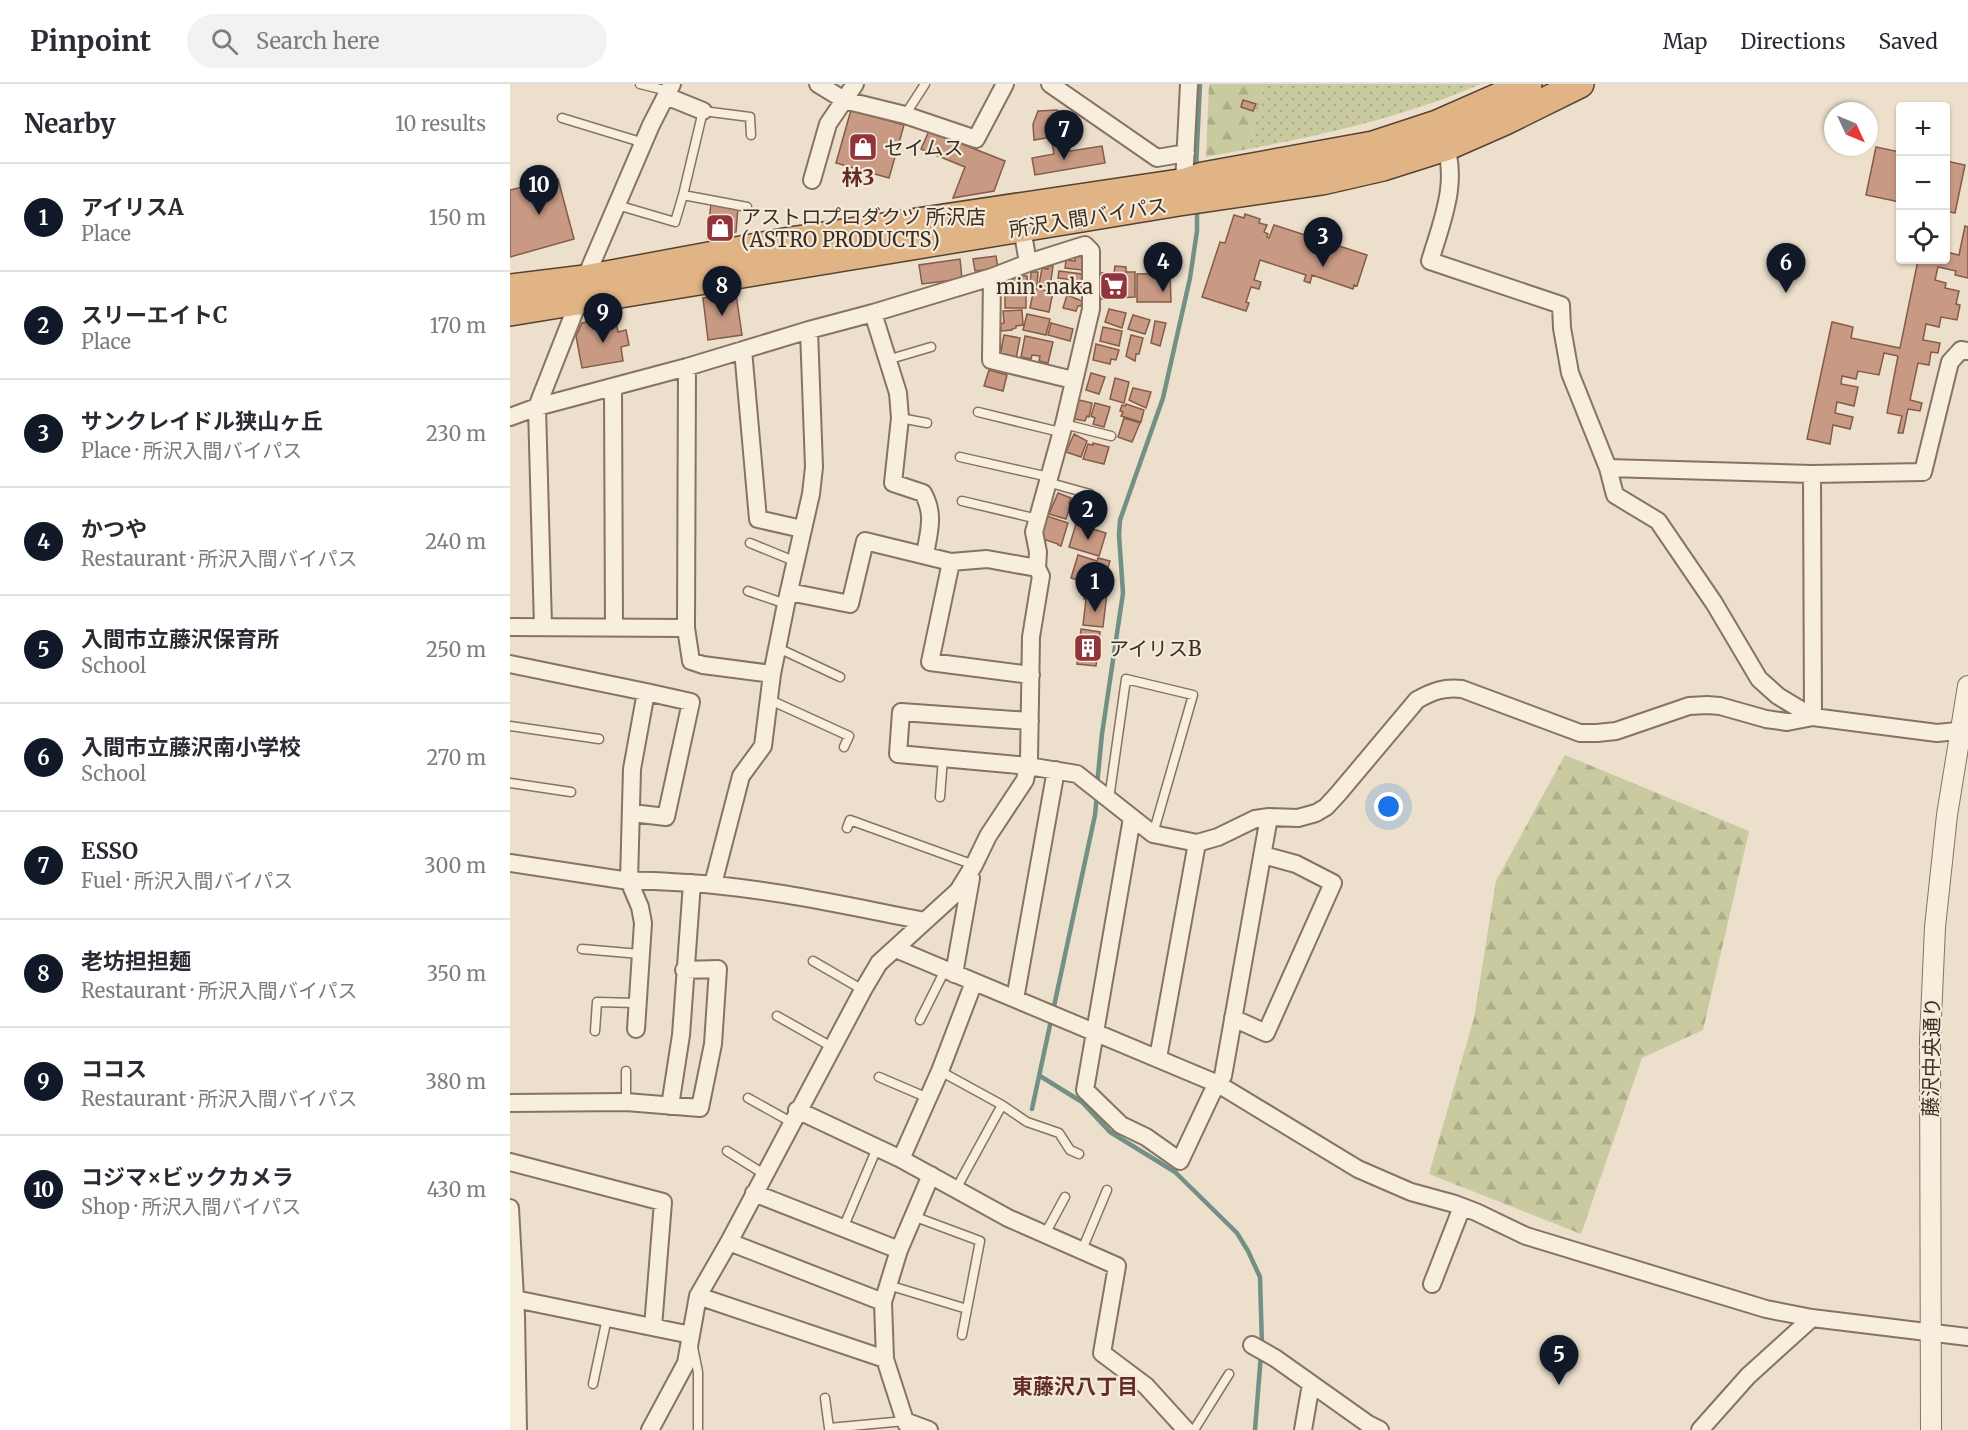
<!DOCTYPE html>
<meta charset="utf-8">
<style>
:root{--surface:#fff;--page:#f2f2f3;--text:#2b2b33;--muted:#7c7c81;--line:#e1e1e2;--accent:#111827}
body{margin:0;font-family:Merriweather,"Noto Sans JP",serif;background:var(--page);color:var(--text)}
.controls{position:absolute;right:18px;top:18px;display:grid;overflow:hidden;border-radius:6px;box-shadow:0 2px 4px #0004}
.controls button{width:54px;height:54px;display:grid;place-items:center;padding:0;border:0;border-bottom:2px solid var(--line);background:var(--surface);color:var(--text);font:30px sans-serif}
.compass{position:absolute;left:1314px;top:18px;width:54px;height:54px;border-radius:50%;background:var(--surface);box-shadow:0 2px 4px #0004;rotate:134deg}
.you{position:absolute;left:879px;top:723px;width:21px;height:21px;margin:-15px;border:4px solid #fff;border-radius:50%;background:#1a73e8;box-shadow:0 0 0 9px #1a73e833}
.badge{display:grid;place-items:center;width:39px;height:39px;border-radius:50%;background:var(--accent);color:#fff;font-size:20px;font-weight:700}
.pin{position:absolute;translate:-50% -50px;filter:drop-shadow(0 2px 3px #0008)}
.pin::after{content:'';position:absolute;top:32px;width:21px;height:18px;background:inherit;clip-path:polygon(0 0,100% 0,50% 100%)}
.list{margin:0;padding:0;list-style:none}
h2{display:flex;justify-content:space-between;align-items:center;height:78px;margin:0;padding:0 24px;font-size:26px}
h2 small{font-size:20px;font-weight:400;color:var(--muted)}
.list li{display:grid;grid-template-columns:39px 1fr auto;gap:18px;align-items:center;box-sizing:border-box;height:108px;padding:0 24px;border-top:2px solid var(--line)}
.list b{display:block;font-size:22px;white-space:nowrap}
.list p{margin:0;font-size:20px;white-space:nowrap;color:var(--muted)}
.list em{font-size:20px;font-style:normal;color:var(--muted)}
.icon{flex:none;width:33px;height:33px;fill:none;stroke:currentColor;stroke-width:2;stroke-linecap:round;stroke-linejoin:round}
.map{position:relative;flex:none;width:1458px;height:1346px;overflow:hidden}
header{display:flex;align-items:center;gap:36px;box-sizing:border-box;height:84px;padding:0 30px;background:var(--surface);border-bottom:2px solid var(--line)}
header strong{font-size:28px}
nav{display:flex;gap:33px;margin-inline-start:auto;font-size:21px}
.search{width:420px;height:54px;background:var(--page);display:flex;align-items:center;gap:15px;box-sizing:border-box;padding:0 21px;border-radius:33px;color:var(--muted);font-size:22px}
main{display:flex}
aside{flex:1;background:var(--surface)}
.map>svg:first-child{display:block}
.grass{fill:url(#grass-dots)}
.forest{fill:url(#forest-firs)}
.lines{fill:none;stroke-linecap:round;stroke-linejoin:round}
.stream{stroke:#729086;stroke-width:4.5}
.building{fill:#c89a84;stroke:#865b47;stroke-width:1.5}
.service-casing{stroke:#887260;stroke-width:11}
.minor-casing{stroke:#887260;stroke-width:20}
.tertiary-casing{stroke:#887260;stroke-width:22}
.trunk-casing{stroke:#574133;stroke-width:30}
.service{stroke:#f7eede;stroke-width:8}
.minor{stroke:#f7eede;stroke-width:16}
.tertiary{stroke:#f7eede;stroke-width:20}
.trunk{stroke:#e0b485;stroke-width:27}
.labels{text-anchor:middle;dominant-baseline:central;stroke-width:4.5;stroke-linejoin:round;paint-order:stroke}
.poi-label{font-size:20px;fill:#3a2c22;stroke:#f4eada;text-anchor:start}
.street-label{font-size:20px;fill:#3a2c22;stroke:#f4eada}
.neighbourhood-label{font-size:21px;font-weight:bold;fill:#642c24;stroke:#f4eada}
</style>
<header>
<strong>Pinpoint</strong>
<div class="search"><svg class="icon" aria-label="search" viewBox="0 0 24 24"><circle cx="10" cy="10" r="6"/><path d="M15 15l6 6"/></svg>Search here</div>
<nav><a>Map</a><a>Directions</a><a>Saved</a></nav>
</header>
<main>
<aside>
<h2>Nearby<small>10 results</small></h2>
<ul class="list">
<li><span class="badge">1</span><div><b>アイリスA</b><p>Place</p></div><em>150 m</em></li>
<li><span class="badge">2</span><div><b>スリーエイトC</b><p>Place</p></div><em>170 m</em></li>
<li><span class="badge">3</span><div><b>サンクレイドル狭山ヶ丘</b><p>Place · 所沢入間バイパス</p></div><em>230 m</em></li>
<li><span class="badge">4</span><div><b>かつや</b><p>Restaurant · 所沢入間バイパス</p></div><em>240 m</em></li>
<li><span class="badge">5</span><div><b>入間市立藤沢保育所</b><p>School</p></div><em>250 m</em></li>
<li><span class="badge">6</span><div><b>入間市立藤沢南小学校</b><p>School</p></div><em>270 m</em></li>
<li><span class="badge">7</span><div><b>ESSO</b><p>Fuel · 所沢入間バイパス</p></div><em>300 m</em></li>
<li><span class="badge">8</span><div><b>老坊担担麺</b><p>Restaurant · 所沢入間バイパス</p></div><em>350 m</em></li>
<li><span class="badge">9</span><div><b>ココス</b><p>Restaurant · 所沢入間バイパス</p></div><em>380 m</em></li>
<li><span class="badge">10</span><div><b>コジマ×ビックカメラ</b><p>Shop · 所沢入間バイパス</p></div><em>430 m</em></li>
</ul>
</aside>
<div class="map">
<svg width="1458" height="1346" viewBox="0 0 1458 1346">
<defs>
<pattern id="grass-dots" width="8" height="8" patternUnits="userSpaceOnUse" patternTransform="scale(1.5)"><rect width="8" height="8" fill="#c9ca9f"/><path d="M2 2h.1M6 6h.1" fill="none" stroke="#adae89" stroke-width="1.8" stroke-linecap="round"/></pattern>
<pattern id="forest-firs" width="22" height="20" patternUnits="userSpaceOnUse" patternTransform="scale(1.5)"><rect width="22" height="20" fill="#c9ca9f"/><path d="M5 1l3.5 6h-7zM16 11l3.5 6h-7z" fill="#adae89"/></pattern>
</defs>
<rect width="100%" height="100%" fill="#ecdfcb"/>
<path class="grass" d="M754,0H971C896,32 818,50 738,65Z"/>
<path class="forest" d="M699,0H754L738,65L696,73Z
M1055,671L1239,747L1193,946L1132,974L1071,1150L919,1090L964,934L986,797Z"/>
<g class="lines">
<path class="stream" d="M686,84L690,0
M587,701L592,650L613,509L609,451L610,436L653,314L680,194L687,147V126
M530,992L572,1018L600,1048L665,1088L727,1149L738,1167L750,1193L752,1262
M522,1025L585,731L587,710
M745,1346L751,1270"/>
</g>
<path class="building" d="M733,16L746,20L743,27L731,23Z
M341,26L394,41L379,94L326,79Z
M547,26L558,36L561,50L552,51L554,68L592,62L595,79L525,91L522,74L544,70L541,53L524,56L523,40L528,27Z
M419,47L495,77L484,107L443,114L455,83L411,65Z
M1366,63L1390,68V118L1356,111Z
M1436,77L1455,81L1445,129L1436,127Z
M48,95L64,155L0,173V106Z
M201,120L228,124L226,148L197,154Z
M735,130L750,135L749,139L757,141L754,148L758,150L757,153L759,154L764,141L857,171L847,202L844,201L843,205L802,191L800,199L794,197L796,191L750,176L744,196L751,198L749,205L741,203L736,218L739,219L736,227L692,213L710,158L715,159L724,131L734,134Z
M1455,142L1458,143V194L1445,191L1446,187L1428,183L1425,196L1436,199L1435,204L1449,207L1446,220L1450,221L1447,236L1431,233L1429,243L1416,240L1413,256L1430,259L1428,269L1421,268L1419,281L1408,279L1400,316L1412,319L1410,327L1398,325L1393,349H1388L1392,332L1377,329L1388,272L1374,269L1369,291L1348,287L1346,295L1332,292L1331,300L1348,303L1344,322L1327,318L1325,329L1343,333L1340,345L1323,341L1320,360L1297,355L1322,238L1343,243L1341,254L1390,264L1408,176H1436V168L1449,171Z
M486,172L488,184L465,187L463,175Z
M565,172L573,173L572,186L555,184L556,176L565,177Z
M450,175L452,195L412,200L409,181Z
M538,182H543L540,203L529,201L532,184L538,185Z
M605,182L616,183V188H625V213L589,215L588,189H604Z
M549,187L572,190L571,197L548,194Z
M521,188H528L527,202L520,201Z
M660,189L661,218H627V190Z
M508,192H517L518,205H500V195L508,194Z
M547,198L573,201L571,210L546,207Z
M524,204L543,208L539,228L520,224Z
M495,207H516V224H495Z
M226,210L232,251L198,256L193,214Z
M557,211L572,217L571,222H568L566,227L553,224Z
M599,225L616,229L612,244L595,238Z
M512,226L513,241L506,242V244L502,245V246L491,247L490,240L494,239L493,227Z
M517,230L540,235L536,251L513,246Z
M623,231L640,236L635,250L618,245Z
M105,232L108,248L116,246L119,261L111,263L113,277L72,284L66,252L72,239Z
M645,237L656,239L650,262L641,259Z
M541,239L563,245L560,257L538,251Z
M593,243L612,247L609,262L590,257Z
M494,251L510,254L506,275L490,272Z
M621,251L633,254L629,270H626L625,277L616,272Z
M515,252L543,258L538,279L529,277L530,272L522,271L521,275L511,273Z
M586,260L609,266L606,276L601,275L600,280L583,276Z
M479,286L497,291L493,307L474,302Z
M581,289L595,293L589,310L576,306Z
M605,294L619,298L614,319L600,315Z
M623,304L641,308L636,324L619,316Z
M565,315L582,319L579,333L577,332L575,337L564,335L566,326H563Z
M585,319L600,323L594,343L583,340L585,334L581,332Z
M616,320L634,326L631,338L611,332L613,328L610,327L612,321L615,322Z
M614,334L630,339L622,358L608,353Z
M564,350L577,357L571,373L556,368Z
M583,359L599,363L594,380L573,375L578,360L583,361Z
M548,409L561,414L559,419L561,420L556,435L539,430Z
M537,432L558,439L551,462L548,461V460L530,454Z
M566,440L596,449L589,472L559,463Z
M568,471L587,477L588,474L600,477L592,503L561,494Z
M575,507L597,509L593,543L573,541L576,515H574Z
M571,545L590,548L586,582L567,580Z"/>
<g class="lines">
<g class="service-casing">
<path id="service" d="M130,0L158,7
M395,31L415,0
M52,34L134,59
M107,121L165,138L173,111
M237,123L173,111L193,27L240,33L241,51
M377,276L421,263
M468,328L550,348
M390,334L417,339
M554,340L601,352
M450,373L539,393
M537,398L580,410
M452,417L528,435
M240,459L284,477
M238,507L276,520
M268,564L330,593
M260,616L339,652L334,663
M0,642L89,655
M0,699L61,708
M430,713L433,674
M599,715L616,595L683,611L643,750
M337,744L340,736L464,781
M72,865L130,870
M303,877L353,906
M267,932L322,963
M410,936L435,886
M85,947L87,918L126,919
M116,987V1018
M430,987L492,1021L517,1038L549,1049L560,1066L569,1070
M369,993L418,1014
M238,1014L281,1038
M217,1067L254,1090
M446,1105L492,1021
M403,1132L470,1157L452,1251
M334,1142L367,1064
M535,1150L555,1113
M572,1166L597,1106
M378,1201L457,1225
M183,1263L188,1288V1346
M83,1300L97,1234
M315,1314L319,1344L395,1337
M684,1346L719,1290"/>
</g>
<g class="minor-casing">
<path id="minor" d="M308,0L334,16L395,31L466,55L495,0
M540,0L647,74L676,69
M156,12L193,27
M933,54C950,96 932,137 920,177L1051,221L1052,244L1060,289L1098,384L1302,390L1413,388L1440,278L1451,266L1458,267
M302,96L318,40L345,0
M674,99L679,0
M512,144L518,179
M482,193L481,276L563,296
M363,229L388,309L390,334L383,399L413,409C425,430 419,448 415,470
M233,266L248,435L292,445
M177,283L176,544L181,577L193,581L262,590
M103,303L104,543
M0,333L27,323L177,283L299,246L363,229L482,193L518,179L575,161L581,167V225L554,340L524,448L528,468L527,484
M1098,384L1105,411L1148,437L1204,519L1249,595L1268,612L1303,633L1302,390
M441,478L420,578L521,591
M33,542L27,323L69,216L75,195L141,41L162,0
M0,543L176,544
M0,580L136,608L122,685L119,797L130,823L133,839L126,945
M520,637L391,628L388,670L518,682L567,690L643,750L687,759L708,753L745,735L759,733L788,734L806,729L816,723L828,710L907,616C923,607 934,603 952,605L1070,649H1087L1106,647L1179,622L1197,621L1210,622L1256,635L1277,638L1303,633L1427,649L1458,646
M122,729L156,733L181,618L136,608
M622,734L575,1006L611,1041L636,1053L670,1077L702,1009L713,992L759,733
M0,779L119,797C139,796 159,798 179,799C259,804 336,822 415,837
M203,800L231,692L253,662L262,590L276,520L301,410L304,383L299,246
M386,865L708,1000L848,1085L901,1108L945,1120L966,1128L1016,1152L1256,1225L1302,1234L1458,1253
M444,890L461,794
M505,915L546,686
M723,934L756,949L823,799L786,780L753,771
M648,974L687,759
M0,1019L116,1018L190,1024L203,960L208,885L174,886
M160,1022L171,951L182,799
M287,1026L391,1075L498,1134L607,1182L592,1269L636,1302L676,1346
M391,1075L430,987L464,898
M0,1078L153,1118L143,1243
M244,1109L389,1166
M0,1124L6,1232L8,1346
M219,1158L373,1218
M922,1200L952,1123
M188,1212L375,1275
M5,1215L181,1251
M742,1261L765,1274L858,1340L870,1346
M395,1337L419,1346
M140,1346L176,1279L188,1212L219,1158L353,906L369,879L448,807L464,781L478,752L515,696L519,675L521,553L531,492L527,484L477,475L441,478L355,457L340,520L279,508
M400,1346L395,1337L375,1275L373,1218L389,1166L421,1091
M793,1346L801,1300
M1190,1346L1238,1292L1302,1234"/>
</g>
<g class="tertiary-casing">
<path id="tertiary" d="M1421,1346L1420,956L1425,843L1437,731L1458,602"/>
</g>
<g class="trunk-casing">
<path id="trunk" d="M0,204L75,195L280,157L676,98L693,92L863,61L927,40L1018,0
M0,228L669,118L812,97L873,83L936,63L993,38L1070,0"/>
</g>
<use href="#service" class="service"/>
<use href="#minor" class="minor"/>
<use href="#tertiary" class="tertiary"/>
<use href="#trunk" class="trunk"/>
</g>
<defs>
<g id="shop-square" transform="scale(1.5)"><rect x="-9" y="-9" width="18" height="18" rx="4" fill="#93343d" stroke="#f4eada"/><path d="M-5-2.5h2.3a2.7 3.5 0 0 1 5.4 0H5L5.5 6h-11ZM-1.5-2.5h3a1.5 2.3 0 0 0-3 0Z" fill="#fff"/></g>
<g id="supermarket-square" transform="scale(1.5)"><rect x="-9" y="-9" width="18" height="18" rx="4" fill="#93343d" stroke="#f4eada"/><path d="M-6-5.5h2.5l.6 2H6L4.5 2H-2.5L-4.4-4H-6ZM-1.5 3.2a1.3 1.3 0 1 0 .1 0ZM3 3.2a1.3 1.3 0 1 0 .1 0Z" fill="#fff"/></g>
<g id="building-square" transform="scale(1.5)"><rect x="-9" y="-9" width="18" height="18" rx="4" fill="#93343d" stroke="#f4eada"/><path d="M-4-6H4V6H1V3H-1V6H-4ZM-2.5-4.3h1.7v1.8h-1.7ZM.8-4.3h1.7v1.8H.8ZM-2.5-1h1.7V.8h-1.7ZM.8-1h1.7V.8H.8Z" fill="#fff"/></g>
</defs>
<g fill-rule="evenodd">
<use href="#shop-square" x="353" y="63"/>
<use href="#shop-square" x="210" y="144"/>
<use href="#supermarket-square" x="604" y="202"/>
<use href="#building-square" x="578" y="564"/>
</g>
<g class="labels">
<g class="poi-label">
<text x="374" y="63">セイムス</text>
<text x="231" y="132">アストロプロダクツ 所沢店<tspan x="231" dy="23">(ASTRO PRODUCTS)</tspan></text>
<text x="583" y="202" text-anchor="end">min･naka</text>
<text x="599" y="564">アイリスB</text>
</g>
<g class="street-label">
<text transform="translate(578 133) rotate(-9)">所沢入間バイパス</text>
<text transform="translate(1421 973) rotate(-89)">藤沢中央通り</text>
</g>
<g class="neighbourhood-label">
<text x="348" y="93">林3</text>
<text x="565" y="1302">東藤沢八丁目</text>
</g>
</g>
</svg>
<div class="controls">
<button>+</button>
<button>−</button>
<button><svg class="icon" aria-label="locate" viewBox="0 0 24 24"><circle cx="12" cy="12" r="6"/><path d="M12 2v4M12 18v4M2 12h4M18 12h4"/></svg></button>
</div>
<svg class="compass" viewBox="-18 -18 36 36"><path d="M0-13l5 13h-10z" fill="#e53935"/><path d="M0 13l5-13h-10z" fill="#7c7c81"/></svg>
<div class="you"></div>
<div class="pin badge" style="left:585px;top:528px">1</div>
<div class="pin badge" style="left:578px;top:456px">2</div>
<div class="pin badge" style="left:813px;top:183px">3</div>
<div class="pin badge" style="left:653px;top:208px">4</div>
<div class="pin badge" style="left:1049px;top:1301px">5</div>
<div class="pin badge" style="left:1276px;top:209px">6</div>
<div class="pin badge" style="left:554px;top:76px">7</div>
<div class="pin badge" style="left:212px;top:232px">8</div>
<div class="pin badge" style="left:93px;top:259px">9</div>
<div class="pin badge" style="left:29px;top:131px">10</div>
</div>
</main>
